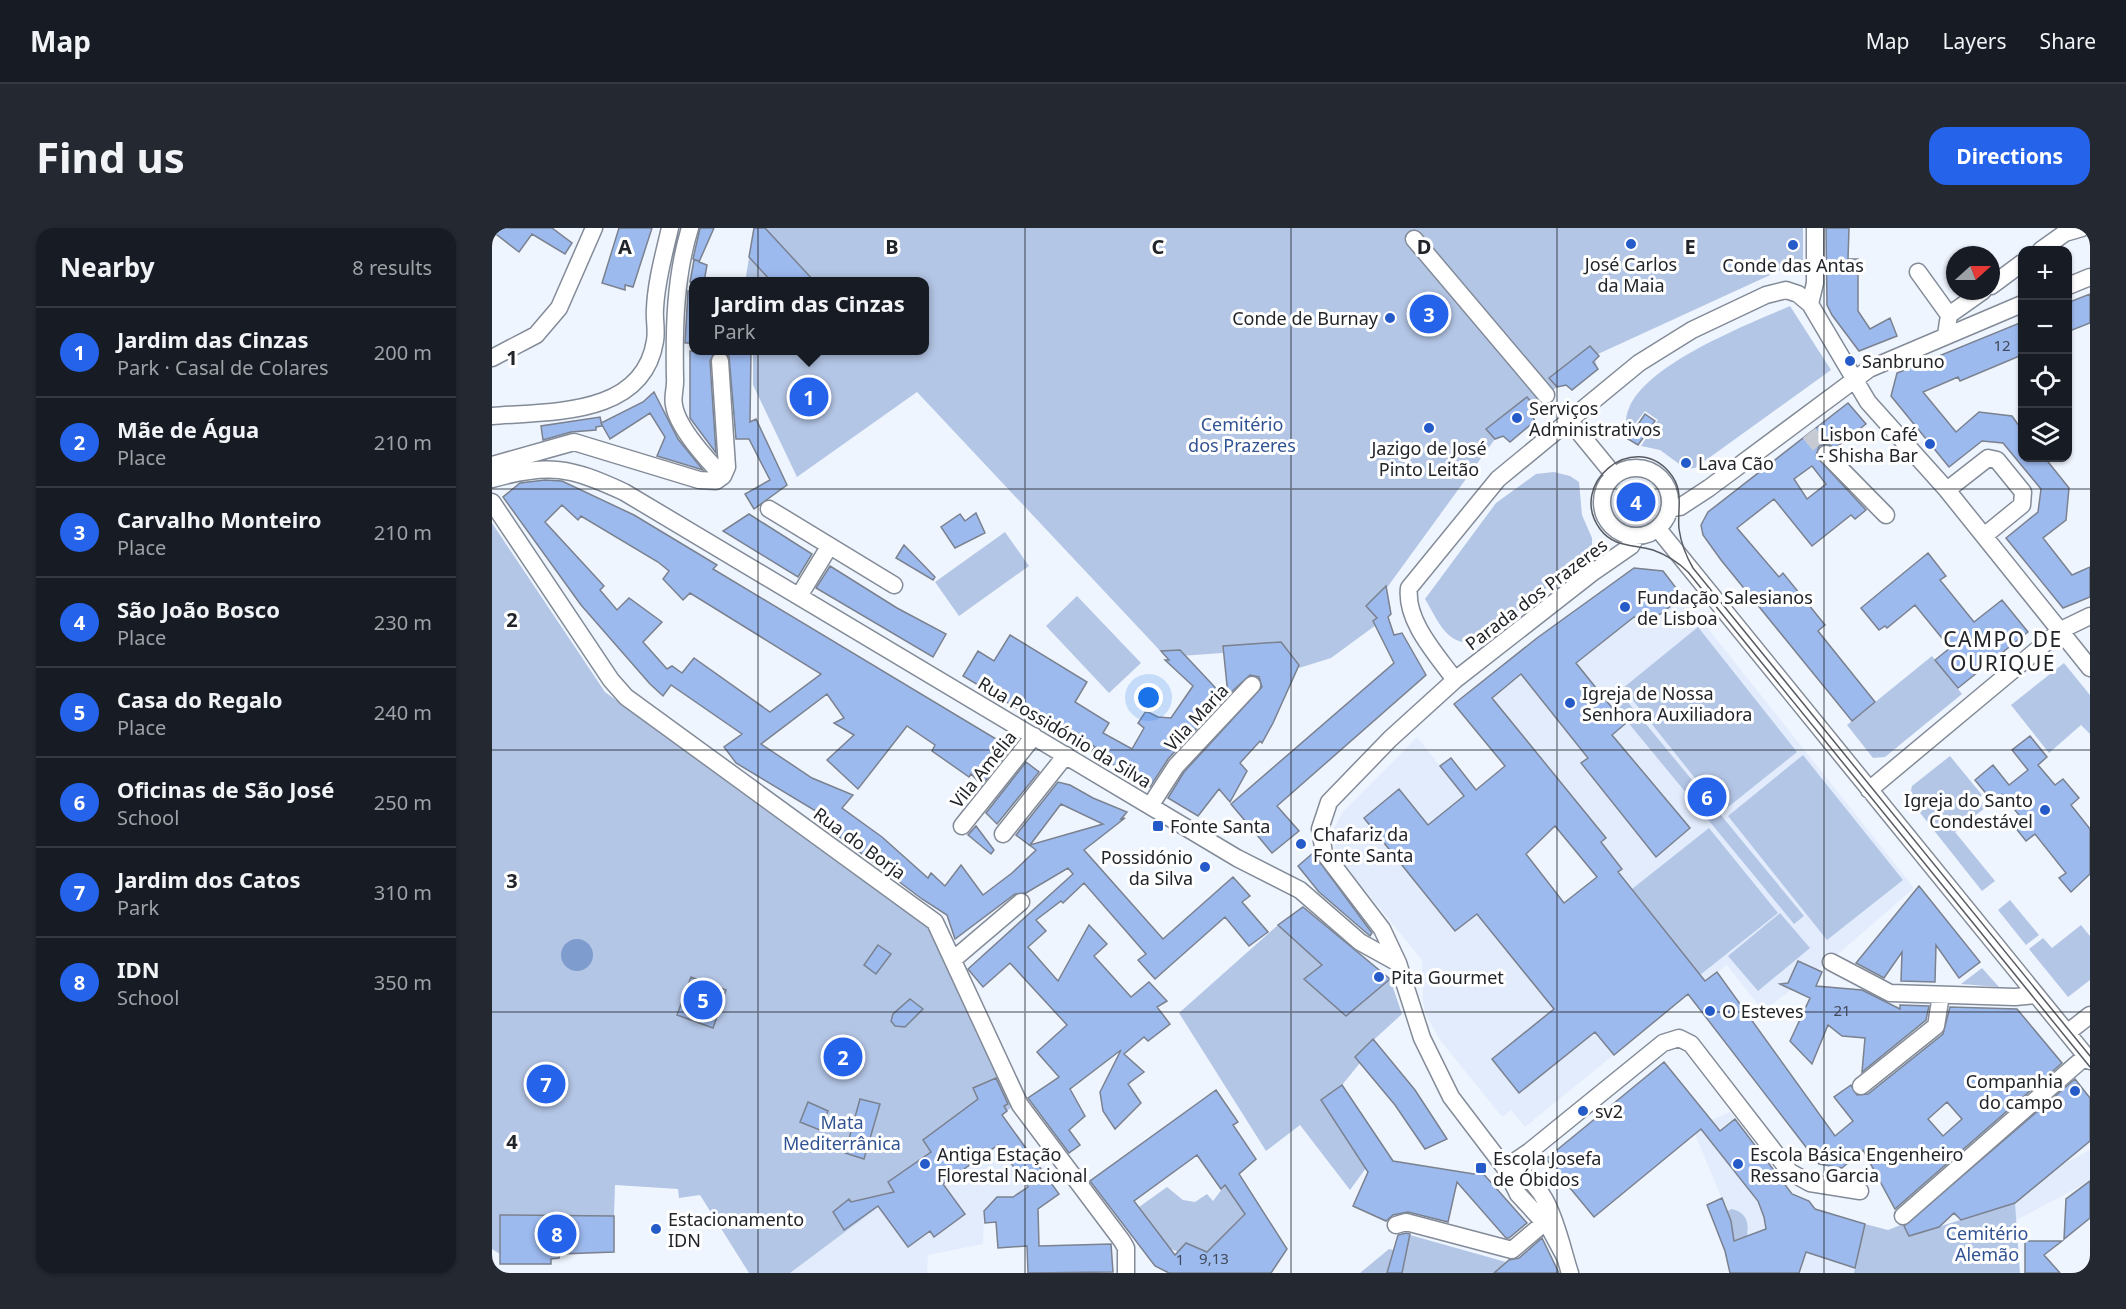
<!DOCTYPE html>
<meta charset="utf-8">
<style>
:root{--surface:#171b24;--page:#242831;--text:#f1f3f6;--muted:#9ea1a6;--line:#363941;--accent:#2563eb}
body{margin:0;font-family:"Noto Sans",sans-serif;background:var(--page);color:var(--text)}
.controls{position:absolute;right:18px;top:18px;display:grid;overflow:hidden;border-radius:12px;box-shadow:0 2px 4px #0004}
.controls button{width:54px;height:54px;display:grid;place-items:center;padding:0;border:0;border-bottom:2px solid var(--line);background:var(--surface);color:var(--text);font:30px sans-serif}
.compass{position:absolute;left:1454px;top:18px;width:54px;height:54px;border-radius:50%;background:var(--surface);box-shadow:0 2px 4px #0004;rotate:69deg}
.you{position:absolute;left:657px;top:470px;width:21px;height:21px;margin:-15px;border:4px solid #fff;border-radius:50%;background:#1a73e8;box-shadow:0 0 0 9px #1a73e833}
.badge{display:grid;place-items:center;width:39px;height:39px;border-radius:50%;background:var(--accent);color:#fff;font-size:20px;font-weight:700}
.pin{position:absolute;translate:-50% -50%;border:3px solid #fff;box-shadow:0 2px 6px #0006}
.popup{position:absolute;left:197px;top:49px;width:240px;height:78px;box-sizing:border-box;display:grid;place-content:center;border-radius:12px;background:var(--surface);filter:drop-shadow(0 2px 4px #0005);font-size:20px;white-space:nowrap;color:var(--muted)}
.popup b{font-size:22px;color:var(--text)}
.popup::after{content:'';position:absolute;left:50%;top:100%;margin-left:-12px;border:12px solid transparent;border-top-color:var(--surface)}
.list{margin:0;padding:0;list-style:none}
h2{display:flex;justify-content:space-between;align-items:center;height:78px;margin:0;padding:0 24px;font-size:26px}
h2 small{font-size:20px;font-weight:400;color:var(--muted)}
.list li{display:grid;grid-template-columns:39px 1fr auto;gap:18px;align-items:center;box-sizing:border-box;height:90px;padding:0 24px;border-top:2px solid var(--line)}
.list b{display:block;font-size:22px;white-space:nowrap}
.list p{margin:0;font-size:20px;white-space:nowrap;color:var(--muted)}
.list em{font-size:20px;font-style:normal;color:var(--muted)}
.icon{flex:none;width:33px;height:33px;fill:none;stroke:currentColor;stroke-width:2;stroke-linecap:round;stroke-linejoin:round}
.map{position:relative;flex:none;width:1598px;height:1045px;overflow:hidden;border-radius:18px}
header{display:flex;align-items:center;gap:36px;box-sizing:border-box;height:84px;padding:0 30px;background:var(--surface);border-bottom:2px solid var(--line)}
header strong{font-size:28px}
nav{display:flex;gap:33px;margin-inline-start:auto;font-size:21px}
.intro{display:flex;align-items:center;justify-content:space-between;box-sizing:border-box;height:144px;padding:0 36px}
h1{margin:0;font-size:42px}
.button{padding:15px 27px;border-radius:18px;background:var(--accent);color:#fff;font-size:21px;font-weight:700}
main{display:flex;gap:36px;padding:0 36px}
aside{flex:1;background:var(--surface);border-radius:18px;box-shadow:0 2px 4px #0004}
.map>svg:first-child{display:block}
.built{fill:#e2ecfd}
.green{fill:#b4c6e6}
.water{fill:#7f9cce}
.building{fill:#9dbaef;stroke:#7a818f;stroke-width:1.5;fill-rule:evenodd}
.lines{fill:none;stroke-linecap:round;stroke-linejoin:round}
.minor-tunnel{stroke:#c6cbd3;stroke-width:16;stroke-dasharray:16 8;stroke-linecap:butt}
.minor-casing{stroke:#838b98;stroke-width:19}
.minor{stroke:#fff;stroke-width:16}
.tram{stroke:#585c62;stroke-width:1.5}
.grid{fill:none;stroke:#212429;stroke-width:1.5;stroke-opacity:0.55}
.poi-dot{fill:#245bc8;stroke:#fff;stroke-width:2}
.labels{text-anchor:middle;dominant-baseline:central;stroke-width:6;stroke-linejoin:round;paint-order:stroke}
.number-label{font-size:15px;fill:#404a5a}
.poi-label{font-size:18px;fill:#212429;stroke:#fff;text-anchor:start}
.park-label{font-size:18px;fill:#315393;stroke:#fff}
.street-label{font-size:18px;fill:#212429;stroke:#fff}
.quarter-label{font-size:21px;letter-spacing:1.5px;fill:#212429;stroke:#fff}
.grid-label{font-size:20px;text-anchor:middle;font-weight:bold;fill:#212429;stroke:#fff;stroke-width:6;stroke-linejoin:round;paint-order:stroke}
</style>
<header>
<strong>Map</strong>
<nav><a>Map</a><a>Layers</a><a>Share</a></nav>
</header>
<div class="intro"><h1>Find us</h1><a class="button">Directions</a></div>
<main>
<aside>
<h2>Nearby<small>8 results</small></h2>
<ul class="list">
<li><span class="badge">1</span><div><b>Jardim das Cinzas</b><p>Park · Casal de Colares</p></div><em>200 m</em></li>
<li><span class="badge">2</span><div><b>Mãe de Água</b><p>Place</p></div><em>210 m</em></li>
<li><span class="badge">3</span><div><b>Carvalho Monteiro</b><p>Place</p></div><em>210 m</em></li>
<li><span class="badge">4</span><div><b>São João Bosco</b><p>Place</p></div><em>230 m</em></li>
<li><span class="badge">5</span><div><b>Casa do Regalo</b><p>Place</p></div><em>240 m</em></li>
<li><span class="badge">6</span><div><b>Oficinas de São José</b><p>School</p></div><em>250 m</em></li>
<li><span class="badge">7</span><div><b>Jardim dos Catos</b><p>Park</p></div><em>310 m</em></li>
<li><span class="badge">8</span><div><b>IDN</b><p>School</p></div><em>350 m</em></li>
</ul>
</aside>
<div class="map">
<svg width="1598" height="1045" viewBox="0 0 1598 1045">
<rect width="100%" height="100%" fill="#eff5fe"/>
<path class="built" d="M1191,369L1422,660L1345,727L1271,783L1235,737L1167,790L1081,681L1130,642L1109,614L1114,609L1000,470L1030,447L1095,528L1133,496L1084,435L1142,389L1160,392Z
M925,509L1156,799L1033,899L1019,882L1010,889L948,812L934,787L931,774L930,732L850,634L843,622L842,600L851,584Z
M1238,884L1300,966L1317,973L1324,981L1373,996L1362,1045H1247L1239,993L1203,906L1219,892Z
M510,887L548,940L553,937L558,943L554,947L567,966L538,986L524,967L511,969L492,983L491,1016L436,1027L435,1045H298L352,1002Z
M1598,922V953L1455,1029L1366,1045Z"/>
<path class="green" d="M262,0H1311V32L1106,126L1103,132L1106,141L1080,162L1075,158L1065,159L1042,177L1040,188L1043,193L1018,214L1012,209L1003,211L894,361L899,386L839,430L807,440L787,421L674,429L425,164L305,249L261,157V123L433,122V54H253Z
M1298,78L1339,142L1203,240L1194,241L1168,222L1149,218L1166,192L1153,183L1134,207C1134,198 1133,188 1137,180C1156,135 1255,97 1298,78Z
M1062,244L1078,248L1087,254L1090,287L1100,310V323L987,415C954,418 948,396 933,371L1004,275L1044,246Z
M1133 274a10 10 0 1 1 20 0a10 10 0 1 1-20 0Z
M0,295L113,464L438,699L520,879L298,1045H257L208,967L187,970L186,961L123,957L122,988L9,987L8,1026L0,1021Z
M513,304L537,338L467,388L443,354Z
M585,368L649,435L617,465L554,398Z
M1206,399L1305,524L1230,584L1131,460Z
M1440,428L1470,466L1393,529L1381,530L1355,497Z
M1572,435L1598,467V506L1589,497L1557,525L1519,477Z
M1130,467L1312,688L1302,696L1120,475Z
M1311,527L1411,652L1335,712L1236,588Z
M1458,528L1490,567L1487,570L1494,579L1463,604L1503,653L1490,663L1417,571L1420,558Z
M1217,600L1286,685L1208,747L1140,661Z
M1518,672L1547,707L1534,717L1506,682Z
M1288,685L1318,720L1266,763L1236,728Z
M786,697L830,737L813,751L853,787L898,751L910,786L863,829L868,835L850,857L829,872L874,940L858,962L808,897L774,923L687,785Z
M1589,697L1598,708V752L1576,769L1537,721L1551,710L1560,720Z
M1490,740L1507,759L1469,756Z
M733,957L753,985L715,1024L694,1015L686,1024L677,1020L647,979L675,959L691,972L703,974L715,966L721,973Z
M1523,975L1528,1045H1362L1373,996L1396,1002L1411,996L1417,1008Z
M1240,981C1255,985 1257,994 1255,1008L1242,1012L1235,983Z
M918,1007L1014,1034L1002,1045H910Z
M897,1021L902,1022L895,1045H868Z"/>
<path class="water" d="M69 727a16 16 0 1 1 32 0a16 16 0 1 1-32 0Z"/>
<path class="building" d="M0,0H60L80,15L73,26L40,6L27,24L0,3Z
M127,0H160L141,59L133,57V62L110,55Z
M208,0H222L207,34L215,37L212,54H198L202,32L207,33L201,31Z
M262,0H273L323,54H280L257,29Z
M1334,0H1357L1356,31H1366V83L1378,101L1398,90L1405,108L1367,123L1340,87L1335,77Z
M196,63L201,64V108L199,115H193Z
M1598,66V95L1575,104V75Z
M1530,94V127L1468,153L1466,149L1431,164L1464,204L1487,184L1520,188L1530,202V230H1553L1577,260L1574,292L1551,310L1580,347L1598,339V369L1571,380L1514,310L1546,284L1549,261L1511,215L1490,213L1457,239L1399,168L1405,145Z
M1098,118L1107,128L1101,134L1106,141L1080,162L1074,157L1065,159L1057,150Z
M198,123H259L258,194L264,191L295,257L262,281L253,266L278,252L257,211H244L237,128L227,123L222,125L218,133L224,225L198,190Z
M162,164L186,211L211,242L165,228L173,209L158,185L118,211L109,195L151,174Z
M1035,169L1042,177L1040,188L1043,193L1018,214L1011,208L1003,211L994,201Z
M1356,175L1374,196L1343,220L1336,216L1327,218L1324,228L1374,282L1363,291L1359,287L1320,318L1282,271L1245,300L1287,349L1291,345L1333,397L1326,403L1383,474L1360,493L1229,332L1211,307L1209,297L1216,284ZM1320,238L1334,256L1315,271L1302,251Z
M1153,186L1163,193L1146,217L1136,211Z
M108,189L110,198L104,199V202L79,204L51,212L49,198Z
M53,252L70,253L142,287L225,337L221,341L519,520L490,557L479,546L477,549L440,523L443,517L415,498L366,561L335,532L362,507L342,495L352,490L335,466L269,516L320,550L361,567L350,580L390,609L436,650L439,645L453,658L469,637L491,667L520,645L544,622L524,607L566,554L578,557L601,570L635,584L629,591L633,590L592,622L671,711L741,649L758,668L750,674L776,704L757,718L733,689L663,751L646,732L654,726L592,655L571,675L569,673L544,692L554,703L536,719L566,753L597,697L615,716L602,728L639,769L657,754L675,773L665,779L678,796L656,813L652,809L632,826L652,844L636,856L649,875L623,901L611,883L608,864L629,822L578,861L593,888L577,902L588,917L577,925L536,870L567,849L545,824L575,797L518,735L491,759L476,741L581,646L576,640L534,665L523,666L463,711L455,687L430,671L337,601L342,594L244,535L232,519L250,506L179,457L171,468L158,456L89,377L11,269L28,255ZM70,277L86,292L89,288L166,334L177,343L171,351L191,372L198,365L329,446L278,484L202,430L190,445L180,438L175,441L151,414L170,394L137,370L125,382L108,362L112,358L53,294ZM569,576L611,596L538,617Z
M484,285L493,305L463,320L449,299L468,286L473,293Z
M257,286L320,326L306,349L231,303Z
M412,317L443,349L441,352L404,330Z
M1436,325L1454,348L1448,352L1482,394L1510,372L1536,404L1466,460L1443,432L1458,420L1423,377L1395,400L1393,398L1387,402L1369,380Z
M338,338L405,380L454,406L441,429L324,360Z
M1142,340L1171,343L1191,369L1160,392L1142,389L1084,435L1133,496L1120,507L1198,600L1164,629L1089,535L1096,530L1029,446L1000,470L1114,610L1109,614L1130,641L1126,644L1213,753L1225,744L1343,908L1361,893L1342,869L1359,857L1365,867L1376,866L1451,806L1458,779L1525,781L1570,835L1403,981L1371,922L1350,940L1327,936L1196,766L1122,827L1103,804L1027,865L1000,831L1062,781L985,686L963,703L872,590L907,561L936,597L972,568L948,538L959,530L984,562L1013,538L962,476L1045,410ZM1063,598L1105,649L1072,675L1034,626ZM1455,874L1470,891L1451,908L1436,891Z
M894,358L899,386L896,389L902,407L910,405L934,447L785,578L807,603L780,625L739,576L902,435L881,393L885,390L874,378Z
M518,407L595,454L583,474L617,495L611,505L640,521L652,500L646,495L654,483L666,489L679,490L701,458L673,432H677L669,423L688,422L733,470L676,531L658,559L600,524L603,519L582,505L578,512L471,448L486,423L502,433Z
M789,414L807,437L781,495L770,515L768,513L748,535L755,543L738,574L727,561L706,588L676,570L692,544L770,459L767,449L758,447L736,467L731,418Z
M1538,508L1555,529L1546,537L1563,557L1571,551L1587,570L1579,577L1598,601V646L1579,664L1567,650L1574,645L1543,606L1534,613L1518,593L1527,587L1510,566L1501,574L1483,552L1501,537L1517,557L1536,542L1520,522Z
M534,534L547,544L505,596L494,585Z
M484,598L502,622L499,626L476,607Z
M821,625L880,705L878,708L827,664L806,638Z
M1427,658L1488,734L1467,750L1444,717L1443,754L1409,753L1410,724L1392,750L1364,735Z
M811,679L898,751L854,788L812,751L830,737L786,697Z
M386,717L399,726L384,746L372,737Z
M1306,733L1330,744L1324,758L1370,762L1408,781V777L1437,778L1434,792L1370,844L1373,810L1350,808L1336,797L1320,836L1298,813L1318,770L1288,756L1296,755Z
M199,749L234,762L221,800L185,787Z
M418,771L431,781L413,799L403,798L399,793L401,786Z
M881,811L923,862L955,911L933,921L903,877L863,829Z
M346,821L359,824L356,837L343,834Z
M1172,834L1228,903L1243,891L1300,966L1317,973L1323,981L1373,996L1363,1040L1314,1024L1307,1045H1238L1233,1023L1215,977L1230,970L1239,993L1242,1013L1274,1001L1272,989L1266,973L1209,901L1102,989L1054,931Z
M504,850L516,876L512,878L515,883L510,887L567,966L546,981L547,1018L619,1016L621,1044L536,1045L535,1018L506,1020L504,994L493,995L492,983L505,969H521L536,959L506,917L451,956L473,986L442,1009L438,1003L416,1019L386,978L352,1002L341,984L357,971L359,974L402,964L396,954L439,924L431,912L486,871L481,860Z
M1583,851L1598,870V913L1523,975L1469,992L1462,985L1447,999L1417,1008L1412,998Z
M850,857L901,933L982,946L988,942L1035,995L1017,1010H1014L965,954L956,994L916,984L901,987L894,993L861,978L876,944L829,872Z
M724,862L746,894L741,897L764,931L747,946L795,1021L779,1045H677L663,1038L598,953ZM705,927L729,961L733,957L753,986L715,1024L694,1015L683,1027L642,973Z
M368,871L388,876L372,931L353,925Z
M316,874L336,883L328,902L308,894Z
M1598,953V990L1572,1011L1574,971Z
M8,987L122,988V1024L68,1026L67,1030L59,1031V1036H8Z
M914,1005L918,1006L910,1045H895L906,1007Z
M1050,1010L1067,1045H1002L1017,1032L1027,1030Z
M1533,1013H1570L1552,1027L1568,1045H1533Z"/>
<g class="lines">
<path class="minor-tunnel" d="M1317,205L1334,226"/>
<g class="minor-casing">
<path id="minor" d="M922,11L1054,167
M1549,22L1573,5L1590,0
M1426,44L1457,87
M1499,58L1530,35
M1576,58L1598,49
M1318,76L1323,55V0
M1454,107L1457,87L1491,63
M0,130L44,107L67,80L102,0
M228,133L235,239L231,248
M0,188C58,183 151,189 163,113C165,102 162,91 163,81C164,54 172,26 178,0
M1077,192L1122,247
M1334,226L1394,287
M0,237L82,214L207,252L224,253L231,248C216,233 185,199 182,177C180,169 184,158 183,150C182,99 183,49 198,0
M1110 274a34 34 0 1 1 68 0a34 34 0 1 1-68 0Z
M0,251C57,235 78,239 132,264L745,630L808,662L868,714L906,735L930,810L959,869L1013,940L1026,966L1058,1001L1073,1029
M1455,262L1496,230L1505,232L1531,264L1530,277L1492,308
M0,274L119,452L134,469L443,694L528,877L630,1013L634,1020V1045
M277,281L402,357
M1177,281L1188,279L1217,260L1377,141L1530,76
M1166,301L1598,833
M307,368L337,319
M963,452C945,427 913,393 917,360L1006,251L1147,135L1200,102L1274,67L1294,62L1306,66L1318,76L1376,174L1455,262L1598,440
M1377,562L1569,402L1598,388
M658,578L684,538L760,457
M470,598L542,508
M511,606L574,527
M462,731L529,674
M1339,734L1398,765L1523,769L1544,767
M906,735L890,701L832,625L828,601L837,574L898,511L963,452L1100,345L1139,318L1144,309
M1575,805L1598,787
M1369,858L1444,798L1449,767
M1013,940L1038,923L1171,815L1187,810L1199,816L1298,944L1318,955L1368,963
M1013,940C1058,948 1066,1009 1078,1045
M1411,988L1594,828
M904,997L914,994L1020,1022L1052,995"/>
</g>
<use href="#minor" class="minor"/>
<path class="tram" d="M1598,828L1201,340C1194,328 1189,315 1187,301C1185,280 1193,262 1177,244C1141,202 1075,256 1108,301C1122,320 1142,316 1161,322C1175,327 1186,334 1196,344L1598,839"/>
</g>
<path class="grid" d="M266,0V1045M533,0V1045M799,0V1045M1065,0V1045M1332,0V1045M0,261H1598M0,522H1598M0,784H1598"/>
<g class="poi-dot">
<circle cx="1139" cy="16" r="6"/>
<circle cx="1301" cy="17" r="6"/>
<circle cx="898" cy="90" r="6"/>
<circle cx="1358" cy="133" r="6"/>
<circle cx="1025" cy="190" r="6"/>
<circle cx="937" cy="200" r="6"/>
<circle cx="1438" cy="216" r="6"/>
<circle cx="1194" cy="235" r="6"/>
<circle cx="1133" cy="379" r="6"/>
<circle cx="1078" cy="475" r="6"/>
<circle cx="1553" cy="582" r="6"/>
<rect x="660" y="592" width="12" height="12" rx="3"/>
<circle cx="809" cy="616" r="6"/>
<circle cx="713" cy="639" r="6"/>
<circle cx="887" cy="749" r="6"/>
<circle cx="1218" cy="783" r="6"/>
<circle cx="1583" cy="863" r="6"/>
<circle cx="1091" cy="883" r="6"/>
<circle cx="433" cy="936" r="6"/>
<circle cx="1246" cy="936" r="6"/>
<rect x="983" y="934" width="12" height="12" rx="3"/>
<circle cx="164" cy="1001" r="6"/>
</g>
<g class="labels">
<g class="number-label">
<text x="1510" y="117">12</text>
<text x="1350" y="782">21</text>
<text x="722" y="1030">9,13</text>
<text x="688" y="1031">1</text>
</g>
<g class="poi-label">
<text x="1139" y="36" text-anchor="middle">José Carlos<tspan x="1139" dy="21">da Maia</tspan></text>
<text x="1301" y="37" text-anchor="middle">Conde das Antas</text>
<text x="886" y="90" text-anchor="end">Conde de Burnay</text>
<text x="1370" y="133">Sanbruno</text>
<text x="1037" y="180">Serviços<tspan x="1037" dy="21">Administrativos</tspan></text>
<text x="1426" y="206" text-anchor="end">Lisbon Café<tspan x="1426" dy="21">- Shisha Bar</tspan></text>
<text x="937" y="220" text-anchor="middle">Jazigo de José<tspan x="937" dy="21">Pinto Leitão</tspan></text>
<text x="1206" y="235">Lava Cão</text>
<text x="1145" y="369">Fundação Salesianos<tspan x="1145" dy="21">de Lisboa</tspan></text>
<text x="1090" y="465">Igreja de Nossa<tspan x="1090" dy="21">Senhora Auxiliadora</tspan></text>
<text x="1541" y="572" text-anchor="end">Igreja do Santo<tspan x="1541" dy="21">Condestável</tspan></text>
<text x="678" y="598">Fonte Santa</text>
<text x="821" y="606">Chafariz da<tspan x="821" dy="21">Fonte Santa</tspan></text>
<text x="701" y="629" text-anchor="end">Possidónio<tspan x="701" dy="21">da Silva</tspan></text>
<text x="899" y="749">Pita Gourmet</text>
<text x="1230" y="783">O Esteves</text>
<text x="1571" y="853" text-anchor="end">Companhia<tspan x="1571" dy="21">do campo</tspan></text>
<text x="1103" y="883">sv2</text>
<text x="445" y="926">Antiga Estação<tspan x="445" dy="21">Florestal Nacional</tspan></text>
<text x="1258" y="926">Escola Básica Engenheiro<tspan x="1258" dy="21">Ressano Garcia</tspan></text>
<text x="1001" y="930">Escola Josefa<tspan x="1001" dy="21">de Óbidos</tspan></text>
<text x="176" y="991">Estacionamento<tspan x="176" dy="21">IDN</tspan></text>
</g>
<g class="park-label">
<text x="750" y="196">Cemitério<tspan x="750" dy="21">dos Prazeres</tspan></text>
<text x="350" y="894">Mata<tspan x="350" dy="21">Mediterrânica</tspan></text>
<text x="1495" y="1005">Cemitério<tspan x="1495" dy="21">Alemão</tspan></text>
</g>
<g class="street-label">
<text transform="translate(1044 366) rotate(-37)">Parada dos Prazeres</text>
<text transform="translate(704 489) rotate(-47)">Vila Maria</text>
<text transform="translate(573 504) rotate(31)">Rua Possidónio da Silva</text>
<text transform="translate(491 541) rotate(-51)">Vila Amélia</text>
<text transform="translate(368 615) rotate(36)">Rua do Borja</text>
</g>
<g class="quarter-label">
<text x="1511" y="411">CAMPO DE<tspan x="1511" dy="24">OURIQUE</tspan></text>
</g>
</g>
<g class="grid-label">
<text x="133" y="26">A</text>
<text x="400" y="26">B</text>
<text x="666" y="26">C</text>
<text x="932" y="26">D</text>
<text x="1198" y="26">E</text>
<text x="20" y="137">1</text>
<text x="20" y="399">2</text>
<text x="20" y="660">3</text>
<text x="20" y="921">4</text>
</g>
</svg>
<div class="controls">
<button>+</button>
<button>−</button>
<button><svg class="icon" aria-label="locate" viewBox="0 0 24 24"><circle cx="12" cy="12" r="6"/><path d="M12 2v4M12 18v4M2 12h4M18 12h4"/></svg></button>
<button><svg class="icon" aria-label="layers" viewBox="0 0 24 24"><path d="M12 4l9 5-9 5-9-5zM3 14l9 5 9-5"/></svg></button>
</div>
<svg class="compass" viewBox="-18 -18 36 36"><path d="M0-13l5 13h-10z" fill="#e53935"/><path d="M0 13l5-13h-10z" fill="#9ea1a6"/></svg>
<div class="you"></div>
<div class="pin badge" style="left:317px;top:169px">1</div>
<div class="popup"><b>Jardim das Cinzas</b>Park</div>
<div class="pin badge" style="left:351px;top:829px">2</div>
<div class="pin badge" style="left:937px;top:86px">3</div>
<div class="pin badge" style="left:1144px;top:274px">4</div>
<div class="pin badge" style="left:211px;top:772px">5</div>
<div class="pin badge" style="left:1215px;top:569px">6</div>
<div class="pin badge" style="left:54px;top:856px">7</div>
<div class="pin badge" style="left:65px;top:1006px">8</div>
</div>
</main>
